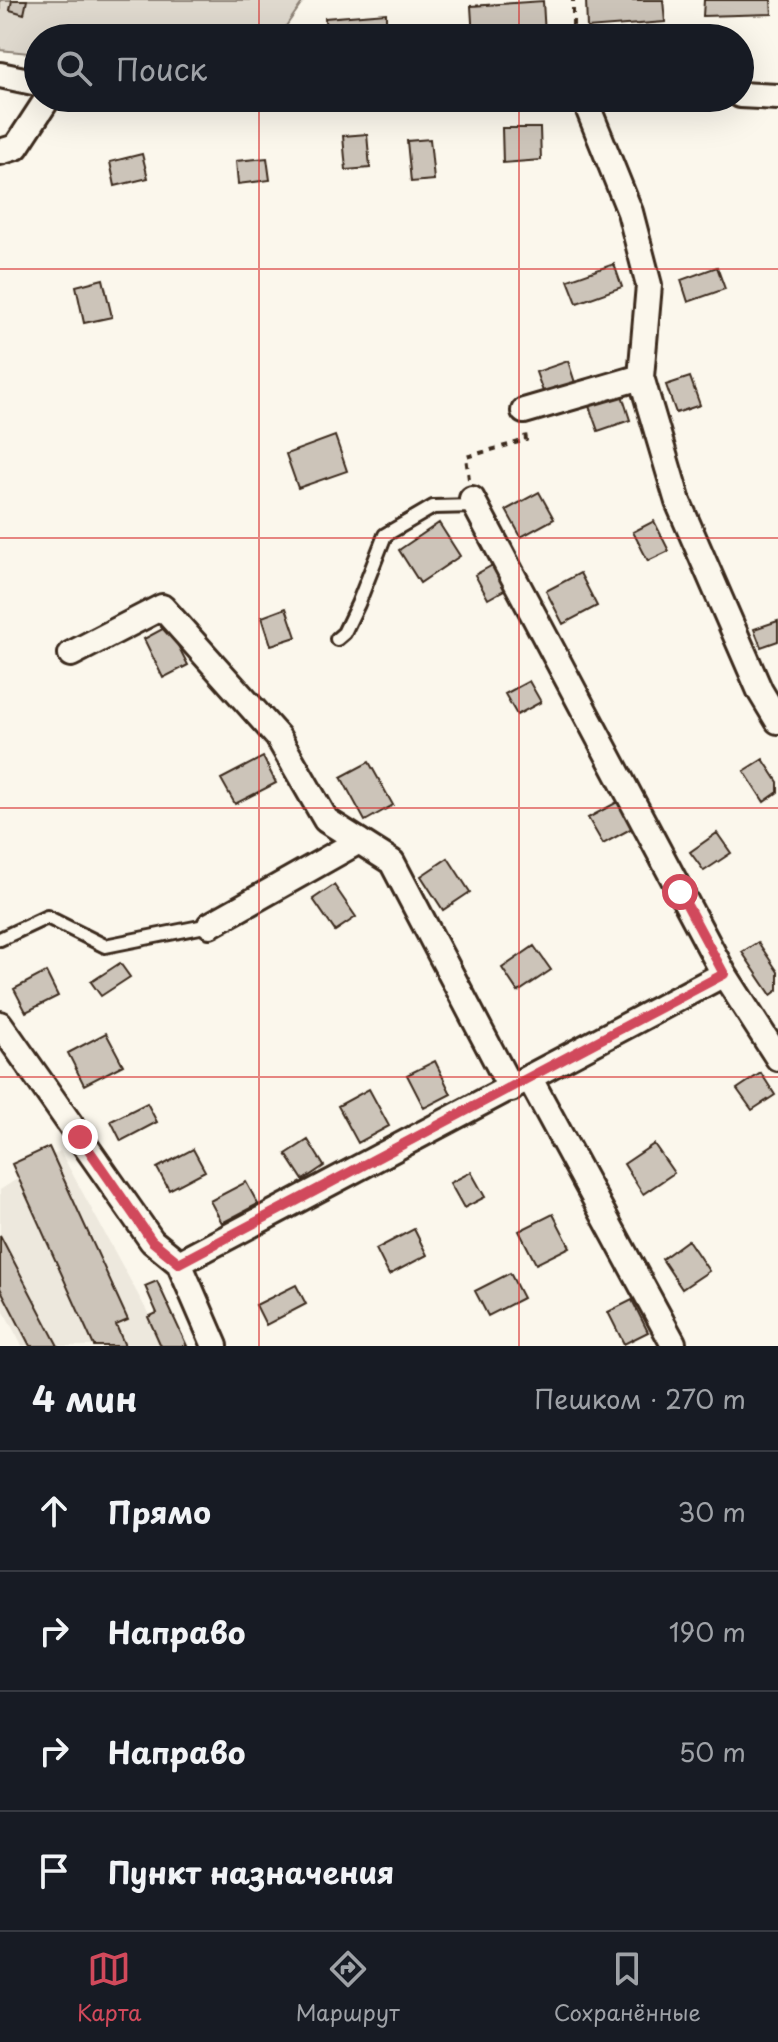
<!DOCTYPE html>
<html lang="ru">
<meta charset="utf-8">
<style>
:root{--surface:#171b24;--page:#20242c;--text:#f1f3f6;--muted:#9ea1a6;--line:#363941;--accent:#d1495b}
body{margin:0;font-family:"Playpen Sans",sans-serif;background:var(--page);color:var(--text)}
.stop{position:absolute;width:24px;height:24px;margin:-18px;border:6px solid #d1495b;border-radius:50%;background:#fff}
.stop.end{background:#d1495b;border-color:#fff;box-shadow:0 2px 8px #0008}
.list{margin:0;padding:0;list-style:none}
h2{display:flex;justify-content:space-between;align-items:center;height:104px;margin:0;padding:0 32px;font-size:34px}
h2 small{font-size:26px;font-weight:400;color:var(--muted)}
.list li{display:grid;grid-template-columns:52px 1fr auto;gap:24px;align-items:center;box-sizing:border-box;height:120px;padding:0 32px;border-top:2px solid var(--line)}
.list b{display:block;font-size:30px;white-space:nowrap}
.list em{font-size:26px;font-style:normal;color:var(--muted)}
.icon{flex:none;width:44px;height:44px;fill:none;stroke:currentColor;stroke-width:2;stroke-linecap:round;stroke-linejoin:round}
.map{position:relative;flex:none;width:778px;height:1346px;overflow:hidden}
.search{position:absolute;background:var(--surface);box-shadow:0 8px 32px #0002;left:24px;right:24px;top:24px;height:88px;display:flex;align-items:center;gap:20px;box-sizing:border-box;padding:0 28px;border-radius:44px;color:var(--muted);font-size:30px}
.sheet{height:584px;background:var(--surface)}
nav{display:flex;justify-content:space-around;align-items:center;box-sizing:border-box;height:112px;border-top:2px solid var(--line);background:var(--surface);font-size:22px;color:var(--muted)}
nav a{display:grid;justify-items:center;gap:4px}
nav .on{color:var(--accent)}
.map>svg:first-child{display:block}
.built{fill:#ede8dd}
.green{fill:#dfd9ce;stroke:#8d8276;stroke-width:2}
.building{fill:#ccc4b9;stroke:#3b2a1e;stroke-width:2}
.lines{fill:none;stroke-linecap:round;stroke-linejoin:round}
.service-casing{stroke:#3b2a1e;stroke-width:18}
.minor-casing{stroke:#3b2a1e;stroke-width:30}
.path{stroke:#3b2a1e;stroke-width:4;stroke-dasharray:6 6;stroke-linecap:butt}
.service{stroke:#fbf7ec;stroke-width:12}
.minor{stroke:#fbf7ec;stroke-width:24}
.route{stroke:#d1495b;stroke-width:10}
.grid{fill:none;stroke:#d62828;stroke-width:2;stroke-opacity:0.55}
</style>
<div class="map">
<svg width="778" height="1346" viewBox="0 0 778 1346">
<rect width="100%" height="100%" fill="#fbf7ec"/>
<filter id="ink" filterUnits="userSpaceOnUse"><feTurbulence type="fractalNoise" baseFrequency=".0125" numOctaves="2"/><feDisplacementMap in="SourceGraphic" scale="16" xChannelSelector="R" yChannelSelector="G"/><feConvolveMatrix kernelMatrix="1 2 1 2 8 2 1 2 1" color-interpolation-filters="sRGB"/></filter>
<g filter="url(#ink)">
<path class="built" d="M60,1151L166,1346H22L0,1304V1190Z"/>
<path class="green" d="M0,0H304L284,29V38H38V54L0,50Z"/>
<path class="building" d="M12,0H27L24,14L10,10Z
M586,0H663L665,22L587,28Z
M704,0H771L772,14L703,16Z
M543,1L545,35L473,38L471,6Z
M386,13V38H326L325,18Z
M502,128H540L541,160L503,163Z
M367,134L370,168L346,170L343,136Z
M430,139L434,180L411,182L407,141Z
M142,154L148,178L115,186L110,162Z
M267,158L270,180L238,184L236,161Z
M614,264L622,287L577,303L568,280Z
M717,267L725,289L688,302L681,280Z
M103,279L112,317L84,323L76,286Z
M568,361L576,386L545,397L536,372Z
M690,377L700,405L676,413L666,385Z
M622,395L630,420L598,431L589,406Z
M335,436L347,471L298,488L286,454Z
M539,492L554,519L521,537L506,510Z
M654,521L669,551L648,561L633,532Z
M439,523L460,556L420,583L399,550Z
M498,562L511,586L488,599L475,575Z
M580,573L597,606L563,624L546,591Z
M286,608L296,637L271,645L262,617Z
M778,621V641L761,647L754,629Z
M168,626L188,665L163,678L144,639Z
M529,681L541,702L517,715L505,694Z
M263,757L276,783L235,804L221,779Z
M763,759L778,782V792L764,802L744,771Z
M369,762L393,805L365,821L341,777Z
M621,800L636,826L603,844L588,818Z
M717,833L731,853L704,871L690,852Z
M448,858L470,892L443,910L421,876Z
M334,885L356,917L335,931L313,899Z
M758,942L778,972V990L771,995L742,952Z
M534,946L551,970L518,992L502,968Z
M120,963L130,977L101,996L91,982Z
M46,972L58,996L26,1012L14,989Z
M106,1033L123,1065L84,1085L68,1053Z
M435,1061L451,1094L424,1108L407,1075Z
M761,1073L775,1095L752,1110L737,1089Z
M369,1089L389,1126L358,1143L338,1106Z
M147,1103L157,1122L121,1141L111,1121Z
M308,1140L324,1166L303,1180L286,1154Z
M654,1144L674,1173L643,1194L624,1164Z
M49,1147L128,1320L116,1325L125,1346H94L12,1164Z
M193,1149L205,1171L169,1190L157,1168Z
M471,1172L485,1197L464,1208L450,1183Z
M246,1182L258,1204L222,1223L210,1201Z
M553,1214L570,1247L536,1264L519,1231Z
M414,1229L427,1255L389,1275L376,1249Z
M0,1235L58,1346H30L0,1288Z
M688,1240L709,1271L682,1289L662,1259Z
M510,1273L523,1298L488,1316L475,1291Z
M157,1281L187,1346H161L148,1317L157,1313L145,1286Z
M296,1285L306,1304L266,1325L256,1305Z
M632,1300L648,1332L624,1344L608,1312Z"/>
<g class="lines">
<g class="service-casing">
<path id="service" d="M337,639L344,633L358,604L385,535L433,507L475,506
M0,939L47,917L105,946L210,925"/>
</g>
<g class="minor-casing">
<path id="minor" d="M0,75L38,83
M740,95L778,97
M584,98L630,212L649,285L641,377L678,502L760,691L778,721
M0,152L16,147L48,98
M524,411L641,377
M472,499L724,974
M71,654L162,607L278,737L326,820L392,862L511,1089
M210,925L359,841
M0,1024L152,1241L179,1263L215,1346
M530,1079L673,1343
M179,1263L724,974L778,1058"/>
</g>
<path class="path" d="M573,38V0
M469,479L466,457L526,440L525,433"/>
<use href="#service" class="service"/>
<use href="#minor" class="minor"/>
</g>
</g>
<g class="lines" filter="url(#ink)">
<path class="route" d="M80,1137L152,1241L179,1263L724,974L680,892"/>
</g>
<path class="grid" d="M259,0V38M519,0V38M259,98V1346M519,98V1346M0,269H778M0,538H778M0,808H778M0,1077H778"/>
</svg>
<div class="stop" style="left:680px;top:892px"></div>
<div class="stop end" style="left:80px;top:1137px"></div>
<div class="search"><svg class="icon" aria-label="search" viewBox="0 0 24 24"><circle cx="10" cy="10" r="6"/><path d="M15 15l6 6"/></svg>Поиск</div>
</div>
<section class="sheet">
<h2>4 мин<small>Пешком · 270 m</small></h2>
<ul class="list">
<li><svg class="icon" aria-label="ahead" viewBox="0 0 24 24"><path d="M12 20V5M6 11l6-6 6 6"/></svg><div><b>Прямо</b></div><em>30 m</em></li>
<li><svg class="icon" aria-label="right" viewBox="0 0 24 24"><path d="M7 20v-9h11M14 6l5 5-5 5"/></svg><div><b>Направо</b></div><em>190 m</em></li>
<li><svg class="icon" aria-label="right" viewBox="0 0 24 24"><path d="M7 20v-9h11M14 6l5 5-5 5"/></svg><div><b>Направо</b></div><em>50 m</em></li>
<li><svg class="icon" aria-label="arrive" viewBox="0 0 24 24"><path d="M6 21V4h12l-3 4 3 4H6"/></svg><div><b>Пункт назначения</b></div></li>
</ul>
</section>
<nav>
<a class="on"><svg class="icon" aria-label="map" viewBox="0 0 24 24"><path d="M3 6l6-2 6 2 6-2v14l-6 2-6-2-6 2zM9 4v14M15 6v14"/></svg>Карта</a>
<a><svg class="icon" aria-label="directions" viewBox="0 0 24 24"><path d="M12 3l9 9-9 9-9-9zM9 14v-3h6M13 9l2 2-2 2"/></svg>Маршрут</a>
<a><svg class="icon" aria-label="saved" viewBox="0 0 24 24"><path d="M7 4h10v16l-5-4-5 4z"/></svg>Сохранённые</a>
</nav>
